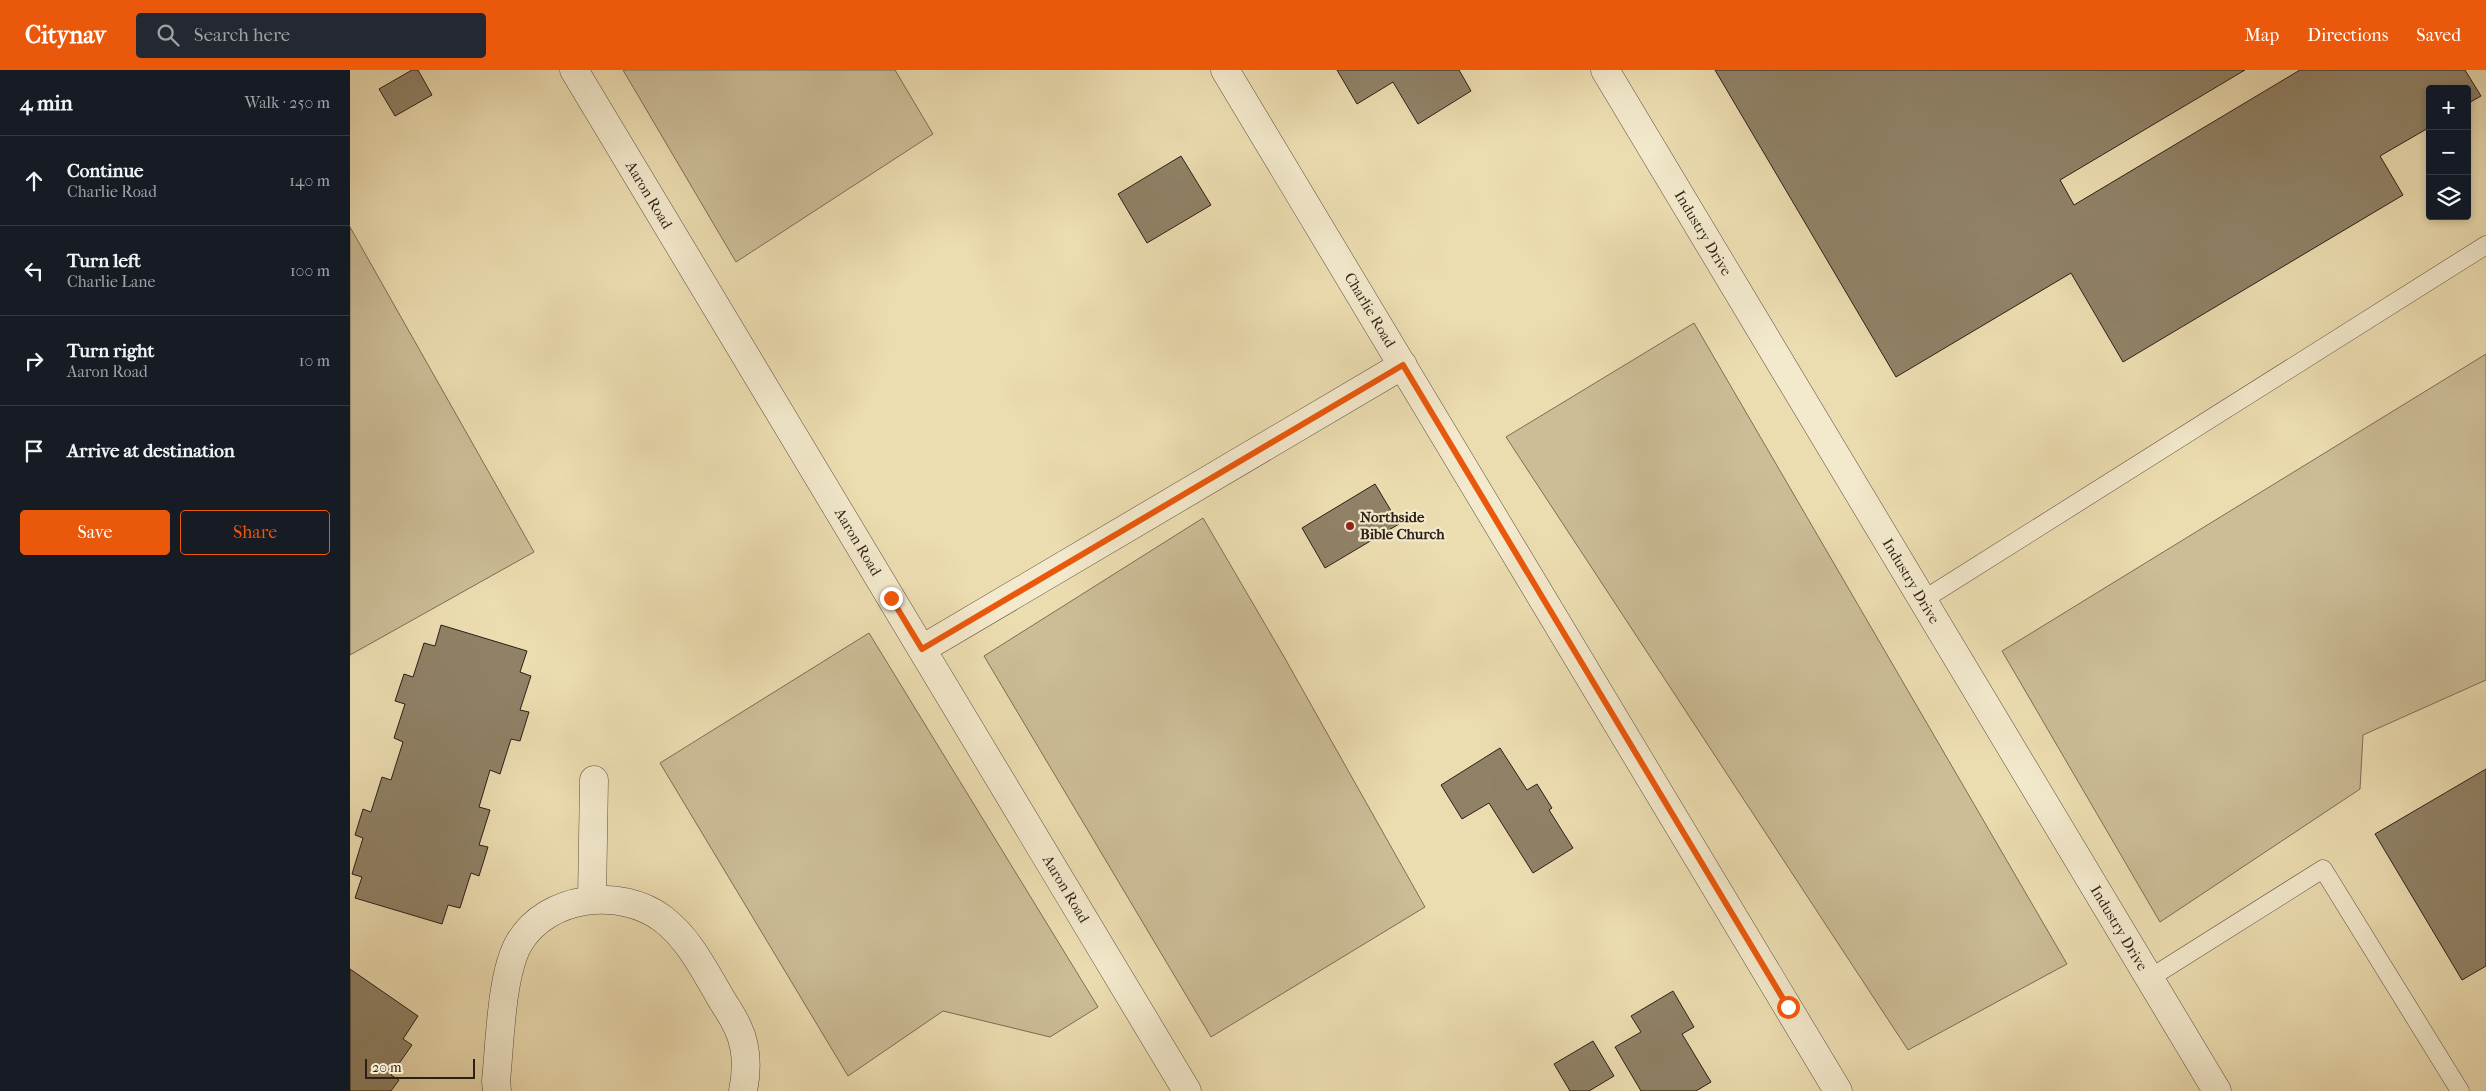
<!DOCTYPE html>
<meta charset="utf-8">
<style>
:root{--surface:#171b24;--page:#242831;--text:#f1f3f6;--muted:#9ea1a6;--line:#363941;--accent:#ea580c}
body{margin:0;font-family:"IM FELL French Canon",serif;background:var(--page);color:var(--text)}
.controls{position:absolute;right:15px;top:15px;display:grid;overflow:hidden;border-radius:5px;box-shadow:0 2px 8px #0003}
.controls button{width:45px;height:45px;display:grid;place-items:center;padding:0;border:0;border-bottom:1px solid var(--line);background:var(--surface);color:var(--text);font:25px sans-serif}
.scale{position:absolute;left:15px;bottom:12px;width:110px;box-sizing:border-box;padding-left:5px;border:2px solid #2d1f16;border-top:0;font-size:14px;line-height:18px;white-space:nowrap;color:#2d1f16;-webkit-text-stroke:4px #f3e9cc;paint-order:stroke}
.stop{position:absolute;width:15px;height:15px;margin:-11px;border:4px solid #ea580c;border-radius:50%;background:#fff}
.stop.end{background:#ea580c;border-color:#fff;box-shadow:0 1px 5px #0008}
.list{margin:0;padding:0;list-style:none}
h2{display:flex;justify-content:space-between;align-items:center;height:65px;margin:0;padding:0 20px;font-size:21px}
h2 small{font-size:16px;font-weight:400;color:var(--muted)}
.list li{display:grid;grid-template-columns:32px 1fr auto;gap:15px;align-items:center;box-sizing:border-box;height:90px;padding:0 20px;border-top:1px solid var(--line)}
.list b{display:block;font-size:19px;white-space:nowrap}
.list p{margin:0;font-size:16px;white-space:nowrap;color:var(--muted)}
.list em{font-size:16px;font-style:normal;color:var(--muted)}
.actions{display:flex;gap:10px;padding:15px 20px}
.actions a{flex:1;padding:11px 0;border:1px solid var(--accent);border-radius:5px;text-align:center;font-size:18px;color:var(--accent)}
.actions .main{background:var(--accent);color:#fff}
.icon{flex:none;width:28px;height:28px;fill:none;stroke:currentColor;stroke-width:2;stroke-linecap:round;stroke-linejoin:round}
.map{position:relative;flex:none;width:2136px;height:1021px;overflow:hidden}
header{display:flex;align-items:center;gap:30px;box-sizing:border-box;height:70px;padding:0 25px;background:var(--accent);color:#fff}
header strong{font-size:24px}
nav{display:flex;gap:28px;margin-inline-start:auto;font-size:18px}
.search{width:350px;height:45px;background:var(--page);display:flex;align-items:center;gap:12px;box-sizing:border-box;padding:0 18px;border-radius:5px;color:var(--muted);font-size:19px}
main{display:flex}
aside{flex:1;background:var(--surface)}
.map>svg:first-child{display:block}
.green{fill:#ccbd97;stroke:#7c6e56}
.building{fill:#908267;stroke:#2d1f16}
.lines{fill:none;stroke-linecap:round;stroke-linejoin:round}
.lane-casing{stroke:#5d4e3d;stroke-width:19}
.street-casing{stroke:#5d4e3d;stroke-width:29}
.lane{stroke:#f3e9cc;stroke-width:18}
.street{stroke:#f3e9cc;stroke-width:28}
.route{stroke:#ea580c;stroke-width:6}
.poi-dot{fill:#8f2418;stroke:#f3e9cc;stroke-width:2}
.labels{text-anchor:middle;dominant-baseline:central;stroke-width:4.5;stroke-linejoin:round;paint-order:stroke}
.street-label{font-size:15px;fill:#2d1f16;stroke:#f3e9cc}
.poi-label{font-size:15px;font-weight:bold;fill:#2d1f16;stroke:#f3e9cc;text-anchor:start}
</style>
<header>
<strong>Citynav</strong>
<div class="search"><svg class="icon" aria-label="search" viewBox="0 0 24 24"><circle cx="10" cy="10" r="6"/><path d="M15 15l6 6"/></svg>Search here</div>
<nav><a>Map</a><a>Directions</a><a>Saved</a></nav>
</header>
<main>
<aside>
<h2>4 min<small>Walk · 250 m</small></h2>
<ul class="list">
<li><svg class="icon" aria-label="ahead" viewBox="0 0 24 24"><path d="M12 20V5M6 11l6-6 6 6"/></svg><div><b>Continue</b><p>Charlie Road</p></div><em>140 m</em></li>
<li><svg class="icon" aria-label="left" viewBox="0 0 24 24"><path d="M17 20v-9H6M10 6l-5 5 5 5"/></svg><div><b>Turn left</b><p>Charlie Lane</p></div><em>100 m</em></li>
<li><svg class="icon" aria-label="right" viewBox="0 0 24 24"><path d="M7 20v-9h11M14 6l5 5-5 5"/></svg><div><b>Turn right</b><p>Aaron Road</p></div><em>10 m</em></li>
<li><svg class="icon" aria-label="arrive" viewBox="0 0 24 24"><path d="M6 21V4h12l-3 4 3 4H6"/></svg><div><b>Arrive at destination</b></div></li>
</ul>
<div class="actions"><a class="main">Save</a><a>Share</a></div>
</aside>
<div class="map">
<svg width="2136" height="1021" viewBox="0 0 2136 1021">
<rect width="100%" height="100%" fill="#ecddb1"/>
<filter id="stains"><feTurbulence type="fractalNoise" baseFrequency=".004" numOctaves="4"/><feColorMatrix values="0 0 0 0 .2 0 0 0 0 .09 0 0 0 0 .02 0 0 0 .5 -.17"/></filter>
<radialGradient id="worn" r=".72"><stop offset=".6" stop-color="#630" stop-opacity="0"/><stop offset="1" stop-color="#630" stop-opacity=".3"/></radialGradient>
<path class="green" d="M273,0H545L583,64L386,192Z
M0,157L184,482L0,585Z
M1344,253L1717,894L1558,980L1156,367Z
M2136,284V610L2013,665L2010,719L1810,852L1652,581Z
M853,448L933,585L1075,837L861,967L634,586Z
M519,563L748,937L700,967L593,941L498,1006L310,693Z"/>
<path class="building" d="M62,0H68L82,25L45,46L29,19Z
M987,0H1109L1121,21L1068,54L1043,12L1007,34Z
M1365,0H1895L1710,110L1724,135L1950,0H2115L2131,26L2117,34V19H2080V57L2030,86L2053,125L1773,292L1721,203L1546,307Z
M831,86L861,135L797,173L768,124Z
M1025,414L1049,454L975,498L952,458Z
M91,555L177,581L170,602L181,606L170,640L179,642L170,671L161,669L150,704L140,700L129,737L140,740L129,775L138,777L129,806L121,803L110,838L98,835L92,854L5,828L12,807L2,804L13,768L5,765L13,739L21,742L32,707L41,710L53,672L44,668L55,634L45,631L54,604L63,607L74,573L85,576Z
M1150,678L1177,720L1187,714L1202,738L1199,740L1223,778L1183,803L1139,733L1112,749L1091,715Z
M2136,699V896L2112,910L2025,764Z
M0,899L68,946L53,969L62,975L41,1005L49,1010L41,1021H0Z
M1323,921L1344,957L1332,964L1361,1012L1346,1021H1291L1265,977L1291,962L1281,946Z
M1243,971L1264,1006L1239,1021H1220L1204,994Z"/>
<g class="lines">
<g class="lane-casing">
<path id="lane" d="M1573,530L2136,175
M1800,908L1973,799L2110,1021"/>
</g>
<g class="street-casing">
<path id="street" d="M224,0L837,1021
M875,0L1488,1021
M1255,0L1867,1021
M572,579L1053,295
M242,829L244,710
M147,1021L146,1011C150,973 151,904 169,873C197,825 271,817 313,849C339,869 353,898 369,925C375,936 383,946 388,958C397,977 397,1001 393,1021"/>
</g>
<use href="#lane" class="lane"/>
<use href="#street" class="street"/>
</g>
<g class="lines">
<path class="route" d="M541,528L572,579L1053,295L1438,937"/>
</g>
<circle class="poi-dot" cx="1000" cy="456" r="5"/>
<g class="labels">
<g class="street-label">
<text transform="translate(299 125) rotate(59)">Aaron Road</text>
<text transform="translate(1353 163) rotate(59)">Industry Drive</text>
<text transform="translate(1020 240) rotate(59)">Charlie Road</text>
<text transform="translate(508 472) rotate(59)">Aaron Road</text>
<text transform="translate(1561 511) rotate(59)">Industry Drive</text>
<text transform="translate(716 819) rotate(59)">Aaron Road</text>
<text transform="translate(1769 858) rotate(59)">Industry Drive</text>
</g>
<g class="poi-label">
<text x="1010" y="447">Northside<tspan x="1010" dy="17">Bible Church</tspan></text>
</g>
</g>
<rect width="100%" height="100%" filter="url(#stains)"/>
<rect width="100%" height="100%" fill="url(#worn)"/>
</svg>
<div class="controls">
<button>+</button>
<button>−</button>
<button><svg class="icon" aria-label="layers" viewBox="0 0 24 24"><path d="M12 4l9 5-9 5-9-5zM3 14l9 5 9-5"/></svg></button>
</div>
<div class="scale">20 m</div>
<div class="stop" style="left:1438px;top:937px"></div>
<div class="stop end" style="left:541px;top:528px"></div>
</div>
</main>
